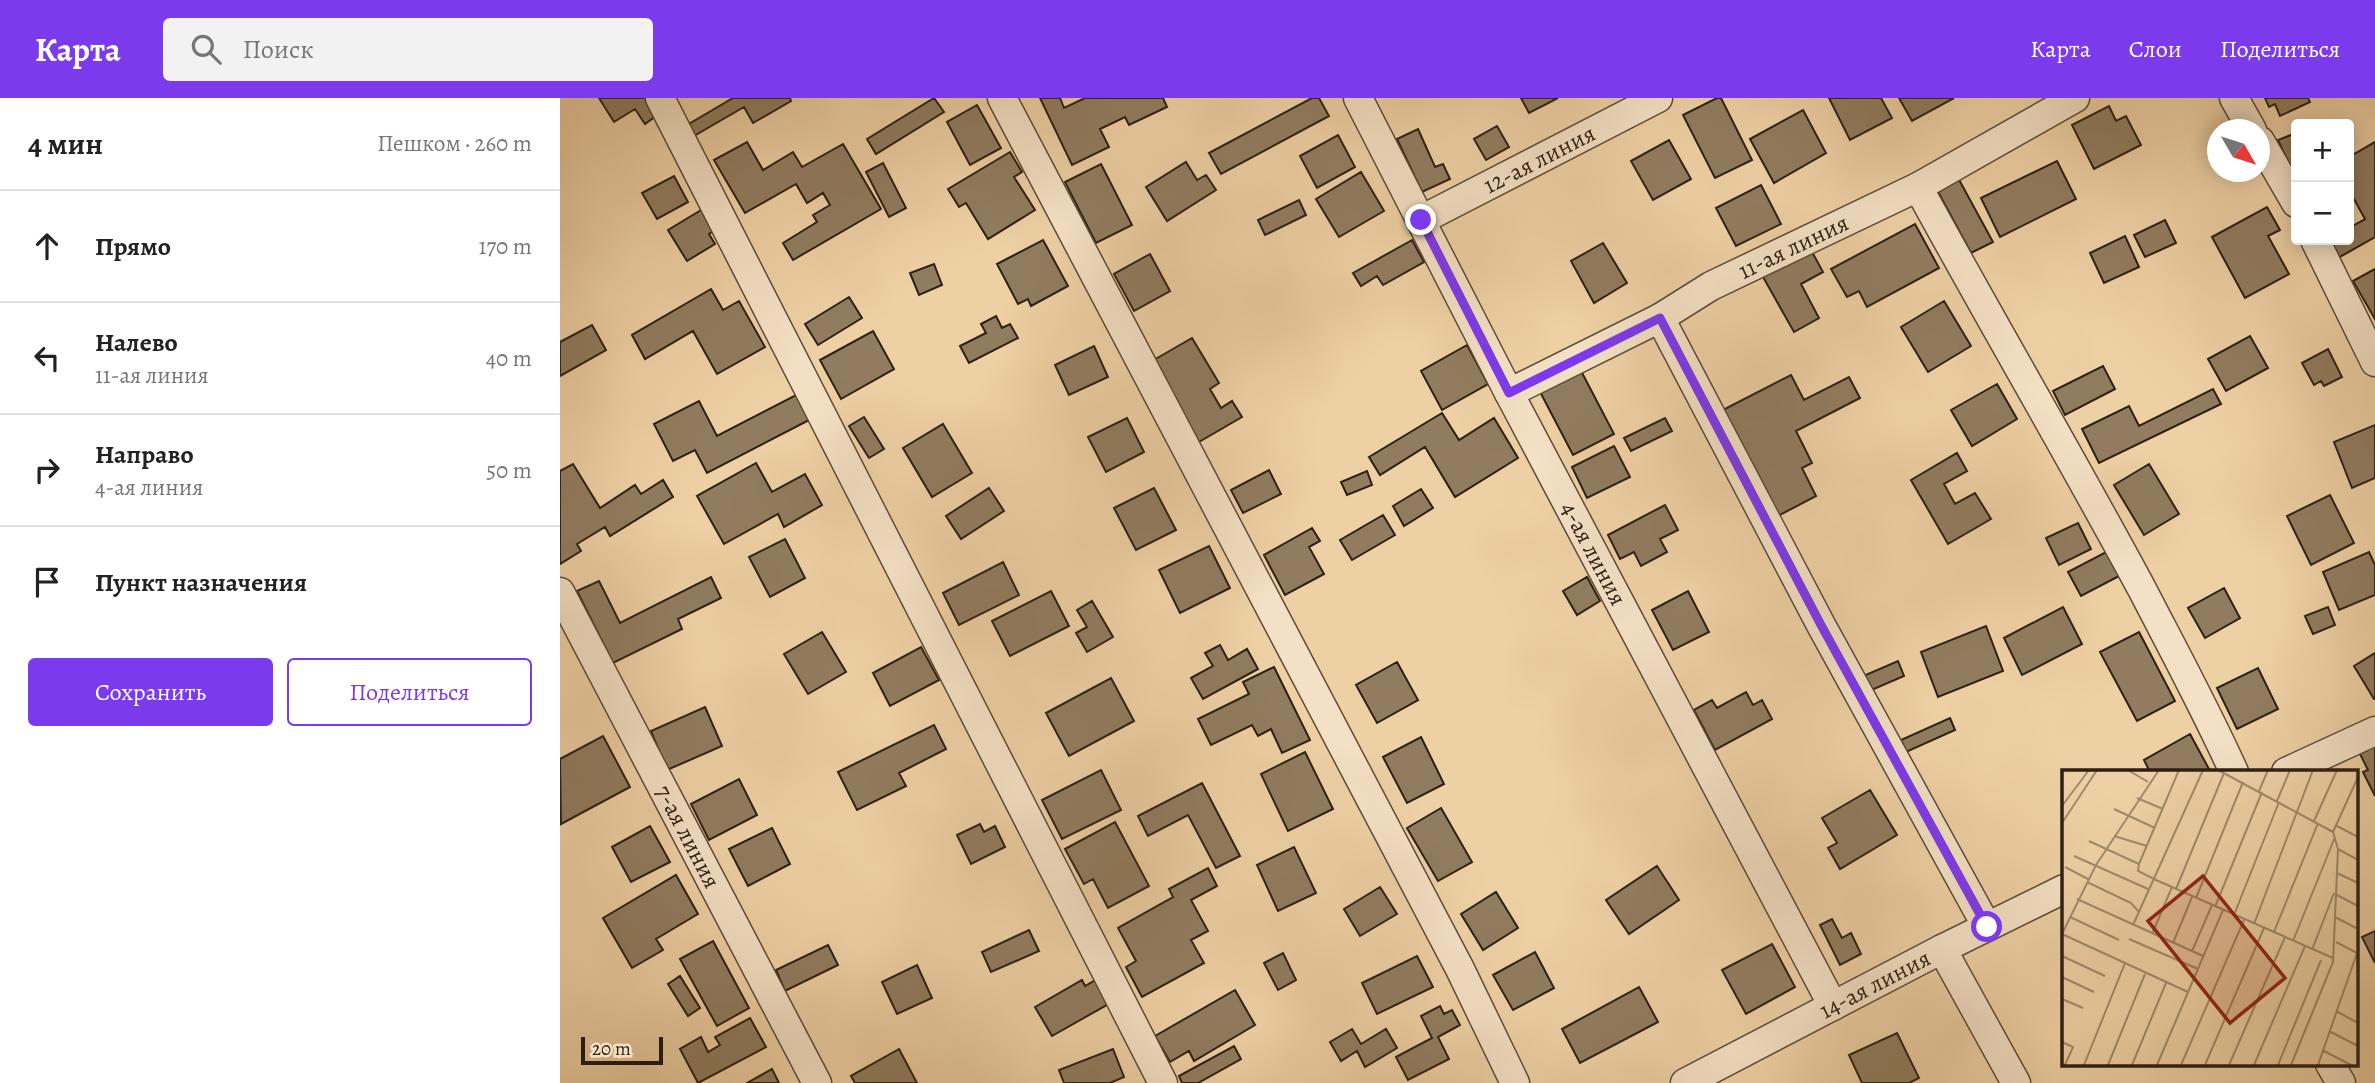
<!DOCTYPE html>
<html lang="ru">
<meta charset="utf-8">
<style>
:root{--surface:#fff;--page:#f2f2f2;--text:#222;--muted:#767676;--line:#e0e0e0;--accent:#7c3aed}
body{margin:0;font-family:Alegreya,serif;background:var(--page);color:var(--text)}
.controls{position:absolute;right:21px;top:21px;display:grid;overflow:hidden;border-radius:7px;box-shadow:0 4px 18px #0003}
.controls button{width:63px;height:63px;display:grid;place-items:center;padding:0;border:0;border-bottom:2px solid var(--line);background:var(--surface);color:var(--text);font:35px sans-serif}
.compass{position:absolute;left:1647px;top:21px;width:63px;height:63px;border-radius:50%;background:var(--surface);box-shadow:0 4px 18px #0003;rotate:129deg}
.scale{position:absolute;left:21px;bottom:18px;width:82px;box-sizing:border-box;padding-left:7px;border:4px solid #2d2013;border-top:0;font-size:19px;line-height:24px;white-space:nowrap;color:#2d2013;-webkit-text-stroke:5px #f4e0c4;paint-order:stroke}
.stop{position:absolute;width:21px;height:21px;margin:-16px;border:5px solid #7c3aed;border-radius:50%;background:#fff}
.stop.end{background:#7c3aed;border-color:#fff;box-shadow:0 2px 7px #0008}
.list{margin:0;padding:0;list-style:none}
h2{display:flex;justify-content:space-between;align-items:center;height:91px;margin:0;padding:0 28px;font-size:30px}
h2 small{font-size:23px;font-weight:400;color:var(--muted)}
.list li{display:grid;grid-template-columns:46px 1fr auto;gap:21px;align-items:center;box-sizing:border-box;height:112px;padding:0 28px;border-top:2px solid var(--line)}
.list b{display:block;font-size:26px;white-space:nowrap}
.list p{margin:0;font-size:23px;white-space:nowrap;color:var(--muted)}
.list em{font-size:23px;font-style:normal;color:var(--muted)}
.actions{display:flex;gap:14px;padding:21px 28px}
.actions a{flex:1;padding:16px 0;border:2px solid var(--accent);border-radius:7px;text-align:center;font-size:24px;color:var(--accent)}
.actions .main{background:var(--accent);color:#fff}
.icon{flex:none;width:38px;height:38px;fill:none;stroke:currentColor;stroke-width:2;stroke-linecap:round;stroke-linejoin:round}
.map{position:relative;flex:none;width:1815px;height:985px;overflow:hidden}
header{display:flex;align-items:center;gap:42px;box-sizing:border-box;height:98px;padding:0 35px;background:var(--accent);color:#fff}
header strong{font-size:33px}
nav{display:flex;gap:38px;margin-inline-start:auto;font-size:24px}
.search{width:490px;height:63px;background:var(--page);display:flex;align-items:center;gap:18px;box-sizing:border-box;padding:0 24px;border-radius:7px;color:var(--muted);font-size:26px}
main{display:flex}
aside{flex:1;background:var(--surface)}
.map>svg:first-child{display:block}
.building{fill:#917c5f;stroke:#2d2013;stroke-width:2}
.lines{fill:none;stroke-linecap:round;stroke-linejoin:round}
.minor-casing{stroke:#5d4c38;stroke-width:31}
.minor{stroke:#f4e0c4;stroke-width:28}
.route{stroke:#7c3aed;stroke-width:9}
.labels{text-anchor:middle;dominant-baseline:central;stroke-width:7;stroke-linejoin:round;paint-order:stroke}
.street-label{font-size:24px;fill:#2d2013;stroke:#f4e0c4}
.inset-road{fill:none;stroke:#a18a6b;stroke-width:2}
.view{fill:#8f2418;fill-opacity:0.15;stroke:#8f2418;stroke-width:3.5}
.inset-edge{fill:none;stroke:#2d2013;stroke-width:3.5}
</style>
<header>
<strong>Карта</strong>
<div class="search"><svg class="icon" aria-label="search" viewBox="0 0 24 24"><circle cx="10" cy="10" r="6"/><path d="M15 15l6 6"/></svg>Поиск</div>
<nav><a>Карта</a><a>Слои</a><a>Поделиться</a></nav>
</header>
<main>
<aside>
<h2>4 мин<small>Пешком · 260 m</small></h2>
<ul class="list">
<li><svg class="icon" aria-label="ahead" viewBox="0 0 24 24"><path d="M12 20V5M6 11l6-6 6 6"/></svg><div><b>Прямо</b></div><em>170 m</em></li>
<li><svg class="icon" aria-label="left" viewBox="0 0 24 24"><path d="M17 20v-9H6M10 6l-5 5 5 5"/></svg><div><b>Налево</b><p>11-ая линия</p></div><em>40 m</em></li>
<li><svg class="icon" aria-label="right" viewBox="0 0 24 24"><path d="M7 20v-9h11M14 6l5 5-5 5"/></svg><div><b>Направо</b><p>4-ая линия</p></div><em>50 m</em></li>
<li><svg class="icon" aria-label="arrive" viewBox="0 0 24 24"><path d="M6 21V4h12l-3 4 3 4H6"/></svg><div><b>Пункт назначения</b></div></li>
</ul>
<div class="actions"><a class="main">Сохранить</a><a>Поделиться</a></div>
</aside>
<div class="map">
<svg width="1815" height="985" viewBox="0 0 1815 985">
<rect width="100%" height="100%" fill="#eed0a5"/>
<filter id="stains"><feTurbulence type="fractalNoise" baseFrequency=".00286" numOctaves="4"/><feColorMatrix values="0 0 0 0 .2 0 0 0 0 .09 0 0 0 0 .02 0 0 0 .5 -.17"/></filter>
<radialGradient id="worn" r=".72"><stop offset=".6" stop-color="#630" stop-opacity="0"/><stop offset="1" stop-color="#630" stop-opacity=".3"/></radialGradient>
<path class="building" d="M39,0H91L100,15L85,26L75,11L54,24Z
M173,0H230L231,3L193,25L184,9L134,38L127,27Z
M374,0L384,14L316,56L307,41Z
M480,0H500L504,10L525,0H603L607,9L569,27L565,19L540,31L549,49L512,67Z
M752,0H759L769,18L661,76L649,55Z
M961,0H998L969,15Z
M1157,0H1161L1192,62L1155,80L1123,17Z
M1269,0H1321L1332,20L1290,42Z
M1339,0H1394L1352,23Z
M1705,0H1748L1750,4L1720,18L1715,6L1709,9Z
M417,7L441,50L410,67L387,24Z
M1549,8L1556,23L1566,18L1581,47L1534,71L1512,27Z
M1243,12L1266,55L1214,85L1190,41Z
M937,28L949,49L926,62L914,41Z
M858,31L875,69L883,66L890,81L862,94L837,41Z
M1736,35V69L1731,71L1718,42Z
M778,37L795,69L757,90L740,58Z
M1109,42L1131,81L1093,102L1071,63Z
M187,44L203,72L233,54L242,69L283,46L321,111L233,162L223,145L257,124L253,117L270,107L263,95L247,105L236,86L185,115L154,62Z
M1815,44V139L1778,160L1768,142H1789V130L1805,121L1789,92V59Z
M450,54L462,74L454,79L475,112L428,141L406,105L399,109L388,91Z
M1497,63L1516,101L1440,139L1421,100Z
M626,64L637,82L646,77L656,92L607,123L586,89Z
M323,65L346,110L329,119L306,74Z
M541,66L572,127L536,145L505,84Z
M801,74L824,113L779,139L756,101Z
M114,78L128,104L97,121L82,95Z
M1397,78L1433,144L1411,155L1376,90Z
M1201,87L1221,126L1176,148L1156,110Z
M739,102L746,117L705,137L698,122Z
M146,109L159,129L149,136L155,146L127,163L108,132Z
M1707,109L1720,132L1708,138L1729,176L1685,200L1652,139Z
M1605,122L1616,145L1585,159L1574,137Z
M1355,126L1379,170L1307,209L1299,193L1287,199L1271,171Z
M1565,138L1579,169L1544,185L1530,155Z
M483,142L508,188L471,208L468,201L458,206L437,166Z
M852,142L864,164L823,187L817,178L801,188L793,175Z
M1043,145L1067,185L1034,205L1011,163Z
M1251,152L1263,174L1241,186L1259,220L1234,234L1203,179Z
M590,156L610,193L574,213L554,176Z
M374,166L382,187L359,197L350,175Z
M1815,171V221L1793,183Z
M151,191L163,212L179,203L205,249L157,276L133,233L85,261L72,237Z
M289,199L302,220L258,247L245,226Z
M1384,203L1411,248L1368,274L1341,229Z
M436,218L442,230L450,226L458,240L409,265L400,248L426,235L421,226Z
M32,227L46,252L0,278V244Z
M313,233L334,271L281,301L260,262Z
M1690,238L1708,270L1666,293L1648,261Z
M632,240L659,285L650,291L661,310L672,303L682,319L639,344L592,263Z
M907,247L928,286L882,312L861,273Z
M534,248L548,279L509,297L495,267Z
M1768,251L1782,279L1764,288L1761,283L1754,287L1742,265Z
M1543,268L1555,291L1505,317L1493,293Z
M1019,269L1054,336L1013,357L978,290Z
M1231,277L1244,302L1289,279L1300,300L1236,333L1252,365L1242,370L1256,398L1216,419L1161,313Z
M1437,286L1457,321L1412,348L1391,312Z
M1653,291L1661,306L1539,365L1522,331L1569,308L1579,328Z
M238,296L251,321L147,375L135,352L113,363L94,326L139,303L157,338Z
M882,315L899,342L934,320L958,360L895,399L865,349L820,377L809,359Z
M304,319L324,351L309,360L289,328Z
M567,320L584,354L546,374L528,339Z
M1105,320L1112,333L1071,353L1064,340Z
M383,326L412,375L372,399L343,350Z
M1815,327V380L1792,390L1774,344Z
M1054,348L1070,379L1027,400L1012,369Z
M1397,355L1407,373L1384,386L1395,406L1415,395L1431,421L1388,446L1351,382Z
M196,365L212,394L245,376L262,407L224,429L218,416L164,446L137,398Z
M13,366L40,410L75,387L81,396L103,382L113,399L50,438L45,429L17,446L21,453L0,466V373Z
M1589,366L1619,416L1584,437L1554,387Z
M709,372L721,396L683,415L671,392Z
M807,373L812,387L787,397L781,384Z
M429,390L444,413L401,441L386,418Z
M594,390L616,432L576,452L554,410Z
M861,391L873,410L844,428L833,408Z
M1770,397L1794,445L1751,467L1727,418Z
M1105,407L1118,432L1100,441L1107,454L1081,468L1074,454L1060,461L1048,437Z
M823,417L835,437L792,462L780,442Z
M1518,425L1531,451L1499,467L1486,440Z
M752,430L760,443L749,449L764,476L725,497L704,457Z
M225,441L245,480L210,499L189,459Z
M649,448L670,490L620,515L599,472Z
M1548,453L1561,477L1521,498L1508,474Z
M1809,454L1815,467V497L1779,512L1763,474Z
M443,464L459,497L399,527L383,495Z
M151,479L161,500L118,521L122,531L53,565L17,493L39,483L60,525Z
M1027,479L1040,503L1017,517L1003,493Z
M1664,490L1680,520L1645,540L1628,510Z
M491,493L509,528L450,558L432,523Z
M1128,493L1149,534L1113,552L1092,512Z
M532,503L553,539L527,554L516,535L527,529L517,512Z
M1503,509L1522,546L1462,577L1444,540Z
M1768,509L1775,527L1753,536L1745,518Z
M1426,528L1443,573L1378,599L1361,554Z
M262,534L286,574L248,596L224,556Z
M1579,534L1615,603L1577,623L1540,554Z
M660,547L668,562L687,551L698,571L643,601L631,580L653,568L645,555Z
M361,549L379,582L330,608L313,575Z
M1815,555V601H1814L1794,568Z
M1338,563L1344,578L1307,594L1301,579Z
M837,564L858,602L817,625L796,587Z
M714,569L750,642L722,655L711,631L698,638L692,627L651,647L638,621L689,596L683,584Z
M1698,570L1718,611L1677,631L1657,590Z
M551,580L574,623L509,658L486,615Z
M1186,594L1193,607L1202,602L1212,621L1155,652L1134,612L1152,602L1157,610Z
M145,609L162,648L107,672L91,633Z
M1390,620L1395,632L1346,654L1341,642Z
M374,627L386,651L339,675L346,688L297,712L278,674Z
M1630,636L1649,671L1643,674H1590L1584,662Z
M43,638L70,689L1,726L0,661Z
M861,639L884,686L847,705L823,659Z
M1815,647V698L1803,674L1808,672L1800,656Z
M745,654L773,711L728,733L701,676Z
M541,672L561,712L502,741L482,702Z
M179,681L197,717L149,742L131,706Z
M642,685L680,758L656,770L628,717L588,738L578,718Z
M1310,692L1337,737L1280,771L1268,750L1277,745L1262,720Z
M881,710L912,764L878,783L847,730Z
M555,724L589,788L548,810L533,781L524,786L505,751Z
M420,726L424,734L435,728L445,749L411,766L397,737Z
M90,728L110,764L71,784L52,749Z
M212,730L230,766L188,788L169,751Z
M734,749L756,795L718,813L697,767Z
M1097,768L1119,802L1069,836L1046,802Z
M648,770L657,788L631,802L648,833L631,842L644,865L582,899L566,869L576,863L558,830L613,799L609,791Z
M116,777L138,816L96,841L103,852L72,870L43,820Z
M820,789L837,816L800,838L784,811Z
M936,794L958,830L923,852L901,816Z
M1272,821L1282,840L1291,835L1301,856L1280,867L1260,827Z
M469,832L479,853L431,874L422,854Z
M1815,833V865L1802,839Z
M153,843L189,910L157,928L120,861Z
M1212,846L1235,889L1186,916L1162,872Z
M268,847L278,867L225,893L216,872Z
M975,854L994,890L953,912L933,877Z
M723,855L736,882L718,892L704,865Z
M857,858L873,889L817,916L802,885Z
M357,867L372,900L337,916L322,884Z
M120,878L140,910L128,918L108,886Z
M539,880L552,904L492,938L475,909L522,882L525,888Z
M1079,889L1098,924L1020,965L1002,931Z
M675,892L695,927L634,963L629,953L610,964L595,938Z
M880,908L884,916L892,912L900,927L878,939L889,961L848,982L836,959L872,940L861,918Z
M190,920L206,949L138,985L120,951L141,939L148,954L160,947L155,939Z
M792,931L801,946L826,931L837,950L805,969L797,953L781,963L770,944Z
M1337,935L1359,980L1349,985H1302L1289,957Z
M674,948L681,961L638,985H622L619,978Z
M339,951L357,985H295L291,978Z
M553,951L564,979L550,985H504L499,972Z
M212,971L219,985H187Z"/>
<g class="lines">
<g class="minor-casing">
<g id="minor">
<path d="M100,0L603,985"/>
<path d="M442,0L900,871L955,985"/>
<path id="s1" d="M798,0L949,295L1273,908"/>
<path d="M1674,0L1692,32"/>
<path d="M1700,43L1736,105"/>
<path d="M1358,89C1432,225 1510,357 1583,493C1614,553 1646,612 1674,674"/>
<path id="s2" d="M861,122L1098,0"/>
<path d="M1755,142L1815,264"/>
<path d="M1100,220L1261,527L1427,829"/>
<path id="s3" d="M949,295L1100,220L1151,188L1358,89L1515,0"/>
<path id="s4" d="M0,494L257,985"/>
<path d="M1726,674L1815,633"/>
<path d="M1382,851L1456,985"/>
<path d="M1770,966L1781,985"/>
<path id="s5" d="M1125,985L1382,851L1504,791"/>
</g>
</g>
<use href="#minor" class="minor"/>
</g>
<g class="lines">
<path class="route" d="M861,122L949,295L1100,220L1261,527L1427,829"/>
</g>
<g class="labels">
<g class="street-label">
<text stroke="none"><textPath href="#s2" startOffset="133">12-ая линия</textPath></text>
<text stroke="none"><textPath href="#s3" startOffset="320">11-ая линия</textPath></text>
<text stroke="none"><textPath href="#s1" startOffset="513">4-ая линия</textPath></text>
<text stroke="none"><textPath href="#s4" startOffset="276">7-ая линия</textPath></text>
<text stroke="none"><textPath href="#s5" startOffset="214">14-ая линия</textPath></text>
</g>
</g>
<g transform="translate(1502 672)">
<rect width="296" height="296" fill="#eed0a5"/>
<path class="inset-road" d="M66,0L86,12M156,0L271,62M197,21L206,0M75,28L101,39M215,31L228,0M0,36L27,0M52,39L93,58M252,51L275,0M0,53L35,0M275,56L296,67M271,62L296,7M52,66L85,76M27,71L77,94M276,79L296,90M12,86L86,119M77,94L76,101L94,110L271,188M77,94L117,0M3,97L26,109M275,103L296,113M25,112L69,133L77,142M114,119L162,3M273,124L296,136M134,128L181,12M15,129L141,186M153,137L200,22M172,145L217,32M8,147L57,170M273,147L296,159M192,154L251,0M71,155L141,0M212,162L256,53M0,164L34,95L97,0M0,164L126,222M90,164L110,117M67,169L136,199M231,171L273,67M274,172L295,183M111,173L130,127M250,180L272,123M130,181L150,135M0,186L43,206M0,207L32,222M0,229L21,238M274,241L296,253M267,261L296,276M0,272L11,277L3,295L0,294M260,280L289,295M22,295L63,193M46,295L83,204M70,295L104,213M95,295L161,140M119,295L182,150M143,295L202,158M167,295L223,167M192,295L243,176M216,295L259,190M229,295L271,192L276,79L271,62M256,295L295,183"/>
<path class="view" d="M141,106L223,208L168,253L86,151Z"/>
<rect width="296" height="296" class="inset-edge"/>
</g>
<rect width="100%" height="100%" filter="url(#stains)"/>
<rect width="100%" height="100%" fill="url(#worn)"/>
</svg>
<div class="controls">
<button>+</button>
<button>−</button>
</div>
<svg class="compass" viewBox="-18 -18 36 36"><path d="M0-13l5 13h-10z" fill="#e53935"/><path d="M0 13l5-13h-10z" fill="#767676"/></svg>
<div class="scale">20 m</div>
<div class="stop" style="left:1427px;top:829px"></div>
<div class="stop end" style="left:861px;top:122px"></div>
</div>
</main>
